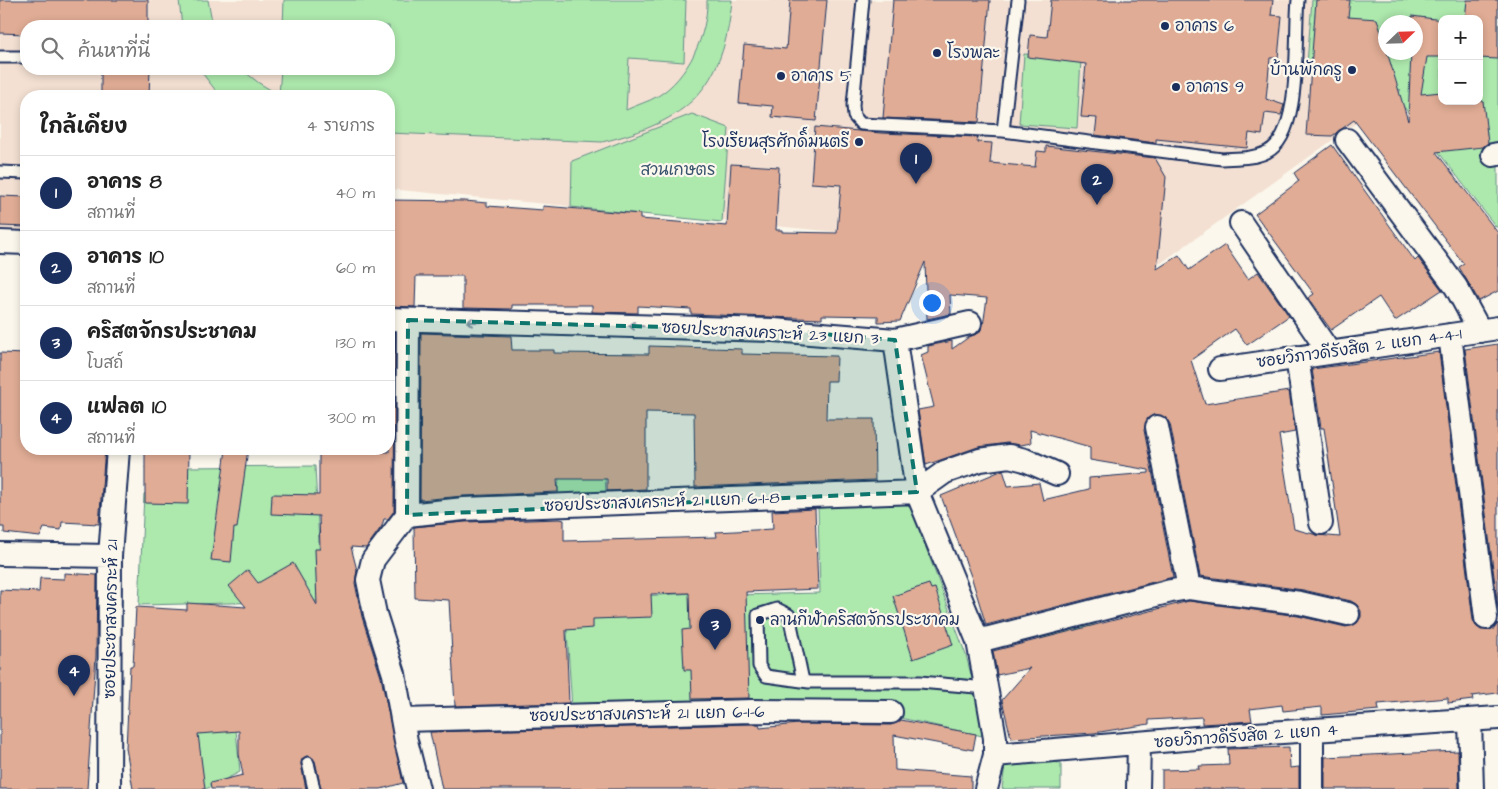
<!DOCTYPE html>
<html lang="th">
<meta charset="utf-8">
<style>
:root{--surface:#fff;--page:#f2f2f2;--text:#222;--muted:#767676;--line:#e0e0e0;--accent:#1b2f5e}
body{margin:0;font-family:"Architects Daughter","Playpen Sans Thai",sans-serif;background:var(--page);color:var(--text)}
.controls{position:absolute;right:15px;top:15px;display:grid;overflow:hidden;border-radius:10px;box-shadow:0 2px 8px #0003}
.controls button{width:45px;height:45px;display:grid;place-items:center;padding:0;border:0;border-bottom:1px solid var(--line);background:var(--surface);color:var(--text);font:25px sans-serif}
.compass{position:absolute;left:1378px;top:15px;width:45px;height:45px;border-radius:50%;background:var(--surface);box-shadow:0 2px 8px #0003;rotate:67deg}
.you{position:absolute;left:931px;top:302px;width:18px;height:18px;margin:-12px;border:4px solid #fff;border-radius:50%;background:#1a73e8;box-shadow:0 0 0 8px #1a73e833}
.badge{display:grid;place-items:center;width:32px;height:32px;border-radius:50%;background:var(--accent);color:#fff;font-size:16px;font-weight:700}
.pin{position:absolute;translate:-50% -41px;filter:drop-shadow(0 1px 2px #0008)}
.pin::after{content:'';position:absolute;top:26px;width:18px;height:15px;background:inherit;clip-path:polygon(0 0,100% 0,50% 100%)}
.list{margin:0;padding:0;list-style:none}
h2{display:flex;justify-content:space-between;align-items:center;height:65px;margin:0;padding:0 20px;font-size:21px}
h2 small{font-size:16px;font-weight:400;color:var(--muted)}
.list li{display:grid;grid-template-columns:32px 1fr auto;gap:15px;align-items:center;box-sizing:border-box;height:75px;padding:0 20px;border-top:1px solid var(--line)}
.list b{display:block;font-size:19px;white-space:nowrap}
.list p{margin:0;font-size:16px;white-space:nowrap;color:var(--muted)}
.list em{font-size:16px;font-style:normal;color:var(--muted)}
.icon{flex:none;width:28px;height:28px;fill:none;stroke:currentColor;stroke-width:2;stroke-linecap:round;stroke-linejoin:round}
.map{position:relative;flex:none;width:1498px;height:789px;overflow:hidden}
.search{position:absolute;background:var(--surface);box-shadow:0 2px 8px #0003;left:20px;top:20px;width:375px;height:55px;display:flex;align-items:center;gap:12px;box-sizing:border-box;padding:0 18px;border-radius:20px;color:var(--muted);font-size:19px}
.panel{position:absolute;background:var(--surface);box-shadow:0 2px 8px #0003;left:20px;top:90px;width:375px;height:365px;border-radius:20px}
.map>svg:first-child{display:block}
.built{fill:#f3e0d2;fill-rule:evenodd}
.green{fill:#ade8ad;stroke:#648c86;fill-rule:evenodd}
.building{fill:#e0ac95;stroke:#1b2f5e}
.lines{fill:none;stroke-linecap:round;stroke-linejoin:round}
.lane-casing{stroke:#1b2f5e;stroke-width:15}
.street-casing{stroke:#1b2f5e;stroke-width:26}
.lane{stroke:#fbf7ec;stroke-width:11}
.street{stroke:#fbf7ec;stroke-width:22}
.oneway{stroke:#8b93a5}
.marked{fill:#0f766e;fill-opacity:0.2;stroke:#0f766e;stroke-width:4;stroke-dasharray:10 6;stroke-linejoin:round}
.poi-dot{fill:#1b2f5e;stroke:#fbf7ec;stroke-width:2}
.labels{text-anchor:middle;dominant-baseline:central;stroke-width:4.5;stroke-linejoin:round;paint-order:stroke}
.poi-label{font-size:16px;fill:#1b2f5e;stroke:#fbf7ec;text-anchor:start}
.park-label{font-size:16px;fill:#38546e;stroke:#fbf7ec}
.street-label{font-size:16px;fill:#1b2f5e;stroke:#fbf7ec}
</style>
<div class="map">
<svg width="1498" height="789" viewBox="0 0 1498 789">
<rect width="100%" height="100%" fill="#fbf7ec"/>
<filter id="ink" filterUnits="userSpaceOnUse"><feTurbulence type="fractalNoise" baseFrequency=".02" numOctaves="2"/><feDisplacementMap in="SourceGraphic" scale="10" xChannelSelector="R" yChannelSelector="G"/><feConvolveMatrix kernelMatrix="1 2 1 2 8 2 1 2 1" color-interpolation-filters="sRGB"/></filter>
<g filter="url(#ink)">
<path class="built" d="M0,0H1498L1479,19H1442L1401,91L1161,263L389,189V96H26V231L0,230ZM1386,22H1416V52H1386ZM26,26H389V69H26Z"/>
<path class="green" d="M179,0H208L213,26H182Z
M284,0H686L684,62L629,58L626,110C636,105 648,102 658,96C688,78 708,34 707,0H732C724,89 687,122 602,142L389,133V96H220L199,69H241L259,83L279,95L281,69H389V26H283Z
M1312,0H1498V227H1496L1397,98L1395,95L1401,90L1307,64ZM1442,19H1479V101H1442ZM1386,22H1416V52H1386Z
M1024,54L1081,59L1077,128L1019,124Z
M692,114L729,128L722,222L571,207L572,161Z
M315,466L322,601L139,605L144,494L183,467Z
M559,475L605,476L606,495L558,498Z
M909,502L966,655L987,737L896,717L572,709L565,600L696,593V596L820,593L818,508Z
M1092,617L1095,627L1039,640L1036,629Z
M236,730L240,772L206,789H200L196,733Z
M1017,759L1061,763V789H1002L1005,764Z"/>
<path class="building" d="M0,0H148V26H26V34L0,33Z
M790,0H827L816,121L772,117L773,106L739,103L744,45L786,49Z
M893,0H990L979,122L883,118Z
M1051,0H1273L1271,15L1282,16L1278,58H1270L1266,99L1284,105L1281,115L1265,113L1262,135L1249,133L1247,148L1156,139V143L1095,135L1097,118L1081,117L1086,64L1028,57L1030,35L1047,37Z
M1316,0H1350L1348,17L1377,19L1408,121L1411,52H1416V22H1412V16L1442,20V57H1427L1421,94L1442,92V101H1483L1488,143L1483,147L1436,152L1498,233V291L1479,301L1459,267L1464,264L1354,120L1332,136L1306,135Z
M1467,0H1498V59L1479,58V19H1465Z
M101,69H150L149,96H101Z
M815,127L881,133L978,137L977,142L992,143L990,163L1035,167L1037,151L1046,152V146L1155,158L1166,177L1157,269L1179,255L1189,270L1225,245L1248,279L1258,272L1289,316L1247,345L1235,329L1191,360L1205,404L1289,391L1295,432L1279,435L1294,529L1317,535L1340,537L1324,428H1321L1312,369L1439,352L1473,620L1476,626L1481,630L1494,629L1498,623V693L1472,696L1473,700L1448,703V698L1378,704L1379,710L1322,715V707L1283,711L1282,705L1250,709L1252,721L1202,724V717L1149,720V724L1094,733L1011,738L1002,700L1030,668L997,675L993,651L1189,601L1298,616L1346,627L1357,623L1361,617V611L1357,605L1351,601L1303,590L1200,576L1170,424L1166,418L1155,414L1148,418L1144,430L1173,577L986,625L972,579L941,496L1003,470L1008,486L1039,483L1043,500L1089,489V478L1149,473V470L1090,460V447L1030,430L1031,443L1021,445L1007,443L978,447L926,465L918,410L934,407L921,355L928,352V346L952,341V349L969,337L979,333L983,326L987,298L950,295L951,314L927,319L925,262L900,321L878,322V316L822,315V319L691,314V309L638,306V313L592,312V305H512V309L463,308V276H416L415,307L389,306V200L465,201L487,203V206L543,210V206L640,214V219L727,226L731,164L779,167L776,230H782V232L837,233L841,185L811,183Z
M1332,145L1415,261L1418,258L1442,290L1395,321L1379,297L1331,330L1308,298L1314,294L1255,214L1299,181L1294,173Z
M0,196L26,197V227L0,226Z
M389,332H395L394,511L388,519H384L382,526L366,548L351,547L357,570L355,583L362,617L381,677L403,783L381,789H321L315,761L307,756L303,758L301,764L306,789H211L210,783L243,775L239,754V731L198,734L205,789H133L126,748L130,666H133L136,607L187,610V603L246,607L229,586L248,570L258,583L293,563L317,605L315,549H320L319,516L271,514L272,494L319,495V449H335V451L389,452Z
M421,333L511,336L512,350H554V353L649,354V346L742,349V354L837,356L836,381H827L826,419H874L875,480L695,487L694,413L646,412V489L607,491V479H557L558,492L463,496L420,500Z
M1498,344V608L1465,349Z
M0,353L26,354V449H105L99,524L62,522L61,530L44,528L40,537L4,533V527H0Z
M145,449H189L188,504L145,503Z
M226,449H248L237,528H234L231,562L211,560Z
M815,509L818,589L746,592L749,698L692,699L691,670H684L682,630L690,629L689,593L651,594L652,617L593,619V628L566,630L569,703L455,706L449,600L415,598L414,527L465,522L560,519L564,520V541L717,537L716,532L773,529L772,511Z
M64,573L97,575L96,656L87,789H0V590L39,592L40,578L64,579Z
M929,584L931,589L935,588L953,645L913,659L893,596Z
M901,720L976,734L973,750L894,735L895,770L971,776V789H442L430,732L752,724H759L760,728L798,724L891,725Z
M1289,747L1290,768L1299,767V789H1162V770L1200,769L1199,766L1229,765L1228,749Z
M1458,751L1459,789H1325V757Z"/>
<g class="lines">
<g class="lane-casing">
<path id="lane" d="M863,0L853,105L854,116L861,124L1003,131
M1018,0L1003,131L1222,159C1236,158 1253,159 1267,152C1303,134 1294,37 1298,0
M0,57H26
M0,172L26,173
M803,681L789,615L777,609L758,615L759,666L766,676L809,682H920L987,688
M308,763L314,789"/>
</g>
<g class="street-casing">
<path id="street" d="M1347,140L1456,287L1480,331
M1493,155L1498,154
M1241,223L1329,352
M0,242L26,243
M389,319L774,330L895,340L970,323
M408,320L407,515L373,560L368,580L375,614L394,674L406,741L418,789
M1450,335L1486,618
M895,340L917,492L978,641L980,652L995,738V755L986,789
M1297,357L1321,523
M1220,369L1498,328
M1157,427L1189,588
M407,515L464,509L917,492L945,472L980,460L1009,456L1025,460L1057,474
M0,554L110,556
M978,641L1171,591L1189,588L1300,603L1348,614
M403,720L752,711L891,712
M1470,720L1472,789
M1312,731V789
M995,755L1208,737L1498,718
M109,789L110,556L118,449
M1138,789L1139,744"/>
</g>
<use href="#lane" class="lane"/>
<use href="#street" class="street"/>
</g>
<defs><path id="oneway-shaft" d="M-6 0H5M1.5-3L5.5 0L1.5 3" fill="none" stroke-width="1.6" stroke-linecap="round" stroke-linejoin="round" transform="scale(1.25)"/></defs>
<g class="oneway">
<use href="#oneway-shaft" transform="translate(474 322) rotate(-178)"/>
<use href="#oneway-shaft" transform="translate(636 326) rotate(-178)"/>
</g>
</g>
<path class="marked" d="M408,320L774,330L895,340L917,492L407,515Z"/>
<g class="poi-dot">
<circle cx="1165" cy="26" r="5"/>
<circle cx="937" cy="53" r="5"/>
<circle cx="1352" cy="70" r="5"/>
<circle cx="781" cy="76" r="5"/>
<circle cx="1176" cy="87" r="5"/>
<circle cx="859" cy="142" r="5"/>
<circle cx="760" cy="620" r="5"/>
</g>
<g class="labels">
<g class="poi-label">
<text x="1175" y="26">อาคาร 6</text>
<text x="947" y="53">โรงพละ</text>
<text x="1342" y="70" text-anchor="end">บ้านพักครู</text>
<text x="791" y="76">อาคาร 5</text>
<text x="1186" y="87">อาคาร 9</text>
<text x="849" y="142" text-anchor="end">โรงเรียนสุรศักดิ์มนตรี</text>
<text x="770" y="620">ลานกีฬาคริสตจักรประชาคม</text>
</g>
<g class="park-label">
<text x="678" y="170">สวนเกษตร</text>
</g>
<g class="street-label">
<text transform="translate(770 333) rotate(3)">ซอยประชาสงเคราะห์ 23 แยก 3</text>
<text transform="translate(1359 348) rotate(-8)">ซอยวิภาวดีรังสิต 2 แยก 4-4-1</text>
<text transform="translate(662 502) rotate(-2)">ซอยประชาสงเคราะห์ 21 แยก 6-1-8</text>
<text transform="translate(111 619) rotate(-89)">ซอยประชาสงเคราะห์ 21</text>
<text transform="translate(647 714) rotate(-1)">ซอยประชาสงเคราะห์ 21 แยก 6-1-6</text>
<text transform="translate(1246 736) rotate(-4)">ซอยวิภาวดีรังสิต 2 แยก 4</text>
</g>
</g>
</svg>
<div class="controls">
<button>+</button>
<button>−</button>
</div>
<svg class="compass" viewBox="-18 -18 36 36"><path d="M0-13l5 13h-10z" fill="#e53935"/><path d="M0 13l5-13h-10z" fill="#767676"/></svg>
<div class="you"></div>
<div class="pin badge" style="left:916px;top:184px">1</div>
<div class="pin badge" style="left:1097px;top:205px">2</div>
<div class="pin badge" style="left:715px;top:650px">3</div>
<div class="pin badge" style="left:74px;top:696px">4</div>
<div class="search"><svg class="icon" aria-label="search" viewBox="0 0 24 24"><circle cx="10" cy="10" r="6"/><path d="M15 15l6 6"/></svg>ค้นหาที่นี่</div>
<section class="panel">
<h2>ใกล้เคียง<small>4 รายการ</small></h2>
<ul class="list">
<li><span class="badge">1</span><div><b>อาคาร 8</b><p>สถานที่</p></div><em>40 m</em></li>
<li><span class="badge">2</span><div><b>อาคาร 10</b><p>สถานที่</p></div><em>60 m</em></li>
<li><span class="badge">3</span><div><b>คริสตจักรประชาคม</b><p>โบสถ์</p></div><em>130 m</em></li>
<li><span class="badge">4</span><div><b>แฟลต 10</b><p>สถานที่</p></div><em>300 m</em></li>
</ul>
</section>
</div>
